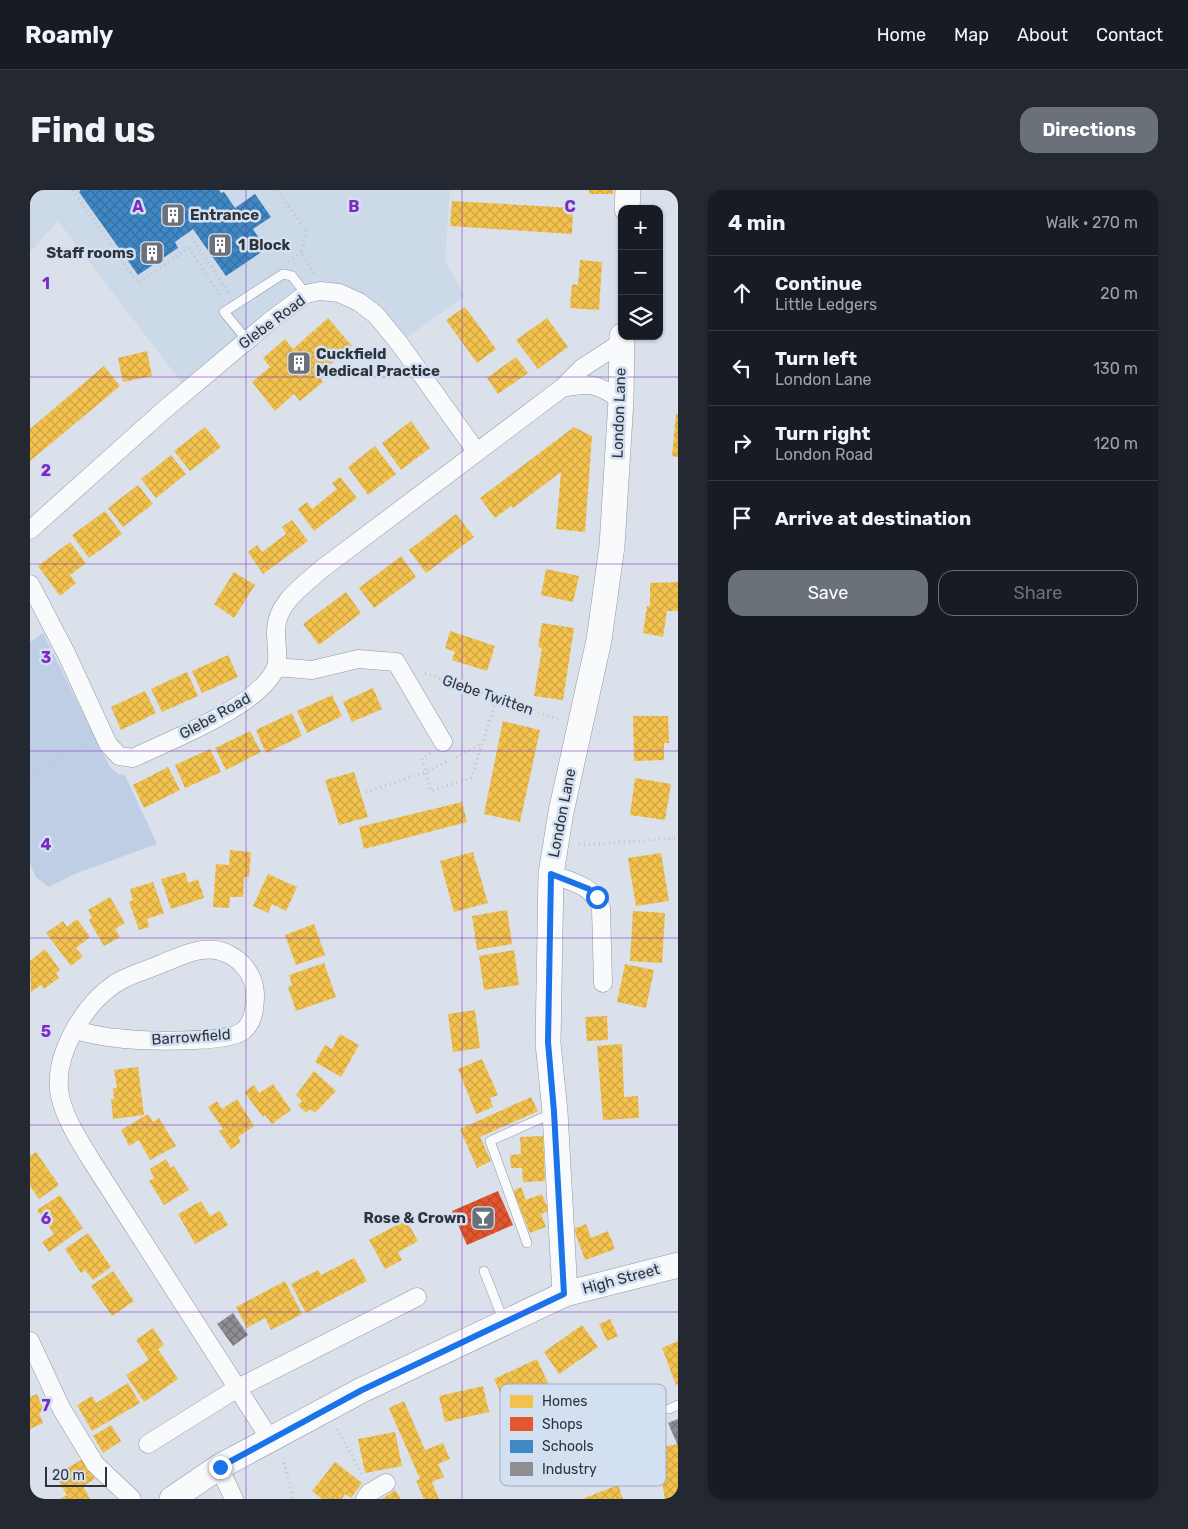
<!DOCTYPE html>
<meta charset="utf-8">
<style>
:root{--surface:#171b24;--page:#242831;--text:#f1f3f6;--muted:#9ea1a6;--line:#363941;--accent:#6b7179}
body{margin:0;font-family:Rubik,sans-serif;background:var(--page);color:var(--text)}
.controls{position:absolute;right:15px;top:15px;display:grid;overflow:hidden;border-radius:10px;box-shadow:0 1px 4px #0004}
.controls button{width:45px;height:45px;display:grid;place-items:center;padding:0;border:0;border-bottom:1px solid var(--line);background:var(--surface);color:var(--text);font:25px sans-serif}
.scale{position:absolute;left:15px;bottom:12px;width:62px;box-sizing:border-box;padding-left:5px;border:2px solid #2f343b;border-top:0;font-size:14px;line-height:18px;white-space:nowrap;color:#2f343b;-webkit-text-stroke:4px #d3e0f2;paint-order:stroke}
.stop{position:absolute;width:15px;height:15px;margin:-11px;border:4px solid #1a73e8;border-radius:50%;background:#fff}
.stop.end{background:#1a73e8;border-color:#fff;box-shadow:0 1px 5px #0008}
.list{margin:0;padding:0;list-style:none}
h2{display:flex;justify-content:space-between;align-items:center;height:65px;margin:0;padding:0 20px;font-size:21px}
h2 small{font-size:16px;font-weight:400;color:var(--muted)}
.list li{display:grid;grid-template-columns:32px 1fr auto;gap:15px;align-items:center;box-sizing:border-box;height:75px;padding:0 20px;border-top:1px solid var(--line)}
.list b{display:block;font-size:19px;white-space:nowrap}
.list p{margin:0;font-size:16px;white-space:nowrap;color:var(--muted)}
.list em{font-size:16px;font-style:normal;color:var(--muted)}
.actions{display:flex;gap:10px;padding:15px 20px}
.actions a{flex:1;padding:11px 0;border:1px solid var(--accent);border-radius:15px;text-align:center;font-size:18px;color:var(--accent)}
.actions .main{background:var(--accent);color:#fff}
.icon{flex:none;width:28px;height:28px;fill:none;stroke:currentColor;stroke-width:2;stroke-linecap:round;stroke-linejoin:round}
.map{position:relative;flex:none;width:648px;height:1309px;overflow:hidden;border-radius:15px}
header{display:flex;align-items:center;gap:30px;box-sizing:border-box;height:70px;padding:0 25px;background:var(--surface);border-bottom:1px solid var(--line)}
header strong{font-size:24px}
nav{display:flex;gap:28px;margin-inline-start:auto;font-size:18px}
.intro{display:flex;align-items:center;justify-content:space-between;box-sizing:border-box;height:120px;padding:0 30px}
h1{margin:0;font-size:35px}
.button{padding:12px 22px;border-radius:15px;background:var(--accent);color:#fff;font-size:18px;font-weight:700}
main{display:flex;gap:30px;padding:0 30px}
aside{flex:1;background:var(--surface);border-radius:15px;box-shadow:0 1px 4px #0004}
.map>svg:first-child{display:block}
.built{fill:#cbd9e9}
.green{fill:#becee4}
.homes{fill:url(#homes-cross-hatch)}
.shops{fill:url(#shops-cross-hatch)}
.schools{fill:url(#schools-cross-hatch)}
.industry{fill:url(#industry-cross-hatch)}
.lines{fill:none;stroke-linecap:round;stroke-linejoin:round}
.service-casing{stroke:#92979f;stroke-width:10}
.minor-casing{stroke:#92979f;stroke-width:19}
.secondary-casing{stroke:#92979f;stroke-width:26}
.path{stroke:#c1c4c6;stroke-width:3;stroke-dasharray:1 4;stroke-linecap:butt}
.service{stroke:#f9fafc;stroke-width:9}
.minor{stroke:#f9fafc;stroke-width:18}
.secondary{stroke:#f9fafc;stroke-width:25}
.route{stroke:#1a73e8;stroke-width:6}
.grid{fill:none;stroke:#7b2cbf;stroke-width:1;stroke-opacity:0.55}
.labels{text-anchor:middle;dominant-baseline:central;stroke-width:5;stroke-linejoin:round;paint-order:stroke}
.poi-label{font-size:15px;font-weight:bold;fill:#2f343b;stroke:#d3e0f2;text-anchor:start}
.street-label{font-size:15px;fill:#2f343b;stroke:#d3e0f2}
.key{fill:#d3e0f2;stroke:#a2acbb;stroke-width:1}
.key-label{font-size:14px;fill:#2f343b}
.grid-label{font-size:16px;text-anchor:middle;font-weight:bold;fill:#7b2cbf;stroke:#d3e0f2;stroke-width:5;stroke-linejoin:round;paint-order:stroke}
</style>
<header>
<strong>Roamly</strong>
<nav><a>Home</a><a>Map</a><a>About</a><a>Contact</a></nav>
</header>
<div class="intro"><h1>Find us</h1><a class="button">Directions</a></div>
<main>
<div class="map">
<svg width="648" height="1309" viewBox="0 0 648 1309">
<defs>
<pattern id="homes-cross-hatch" width="8" height="8" patternUnits="userSpaceOnUse" patternTransform="scale(1.25)"><rect width="8" height="8" fill="#f2c14e"/><path d="M0 0l8 8M0 8l8-8" fill="none" stroke="#d0a645"/></pattern>
<pattern id="shops-cross-hatch" width="8" height="8" patternUnits="userSpaceOnUse" patternTransform="scale(1.25)"><rect width="8" height="8" fill="#e4572e"/><path d="M0 0l8 8M0 8l8-8" fill="none" stroke="#b94928"/></pattern>
<pattern id="schools-cross-hatch" width="8" height="8" patternUnits="userSpaceOnUse" patternTransform="scale(1.25)"><rect width="8" height="8" fill="#3f88c5"/><path d="M0 0l8 8M0 8l8-8" fill="none" stroke="#3570a1"/></pattern>
<pattern id="industry-cross-hatch" width="8" height="8" patternUnits="userSpaceOnUse" patternTransform="scale(1.25)"><rect width="8" height="8" fill="#8d8d92"/><path d="M0 0l8 8M0 8l8-8" fill="none" stroke="#747478"/></pattern>
</defs>
<rect width="100%" height="100%" fill="#dae1eb"/>
<path class="built" d="M0,0H420L415,71L435,106L369,153L346,125L290,101L158,201L28,31L0,62Z"/>
<path class="green" d="M13,443L80,577L88,584L95,585L127,654L47,683L19,697L6,687L0,674V452Z"/>
<path class="homes" d="M559,0H583V4H559Z
M422,11L543,18L542,44L420,36Z
M550,70L572,72L569,120L540,118L542,94L548,95Z
M435,117L466,159L447,173L416,130Z
M298,128L322,156L288,185L293,192L270,211L264,204L245,221L222,192L240,177L233,168L255,149L263,159Z
M517,128L538,157L508,179L486,150Z
M117,161L122,186L93,192L88,168Z
M486,167L498,183L468,204L457,188Z
M74,176L90,196L0,271V239Z
M646,224H648V267L642,266Z
M381,231L400,258L371,280L352,253Z
M175,237L191,257L160,281L144,261Z
M544,237L562,246L555,342L526,339L531,282L483,318L481,316L465,328L450,308Z
M345,256L366,284L338,305L318,277Z
M141,265L156,284L126,308L111,289Z
M310,287L327,308L284,341L268,319L277,312L282,319L307,299L302,293Z
M108,295L123,314L93,337L78,318Z
M75,321L92,344L59,368L42,345Z
M426,324L444,347L396,383L379,360Z
M262,330L278,351L233,384L218,362L227,355L232,362L256,344L252,337Z
M40,352L56,373L40,385L46,393L30,406L8,376Z
M371,366L386,387L344,418L329,398Z
M516,379L549,386L543,412L511,405Z
M204,382L225,395L204,428L184,414Z
M648,392V421H637L633,447L613,443L617,416H620V393Z
M316,402L331,423L289,455L273,434Z
M512,433L544,438L533,510L504,506L512,458L508,457Z
M420,441L465,456L457,481L422,470L425,462L415,458Z
M198,465L208,487L172,503L162,481Z
M157,482L168,506L132,522L121,499Z
M343,498L352,519L322,532L313,512Z
M115,501L126,523L91,540L81,517Z
M302,505L312,526L277,543L267,521Z
M262,523L272,546L236,563L226,540Z
M603,526H638L639,553H634V570L604,571Z
M473,531L510,540L490,632L454,624Z
M220,541L231,562L196,580L185,558Z
M180,559L191,582L155,598L145,575Z
M138,577L150,600L114,618L103,595Z
M324,582L338,627L309,635L295,590Z
M605,588L641,594L635,630L600,625Z
M432,612L437,632L334,659L329,637Z
M200,660L221,662L219,687H214L213,707H200L199,718L183,717L186,674L199,675Z
M443,662L458,713L424,722L410,671Z
M631,663L639,711L606,716L598,668Z
M155,682L158,693L168,689L174,708L141,719L131,689Z
M238,684L267,697L256,721L242,714L238,723L223,716Z
M123,692L134,723L117,729L119,737L109,740L99,712L103,710L100,699Z
M80,707L95,733L85,739L90,747L74,756L59,730L62,728L58,720Z
M477,720L482,754L447,760L442,726Z
M603,721L635,723L632,773L600,771Z
M47,729L60,747L46,758L53,766L41,776L16,743L33,731L37,737Z
M284,734L295,765L266,775L255,745Z
M15,759L30,780L26,783L29,788L14,799L11,795L1,802L0,771Z
M484,760L489,795L454,800L449,766Z
M294,773L306,807L266,821L258,797L262,795L259,785Z
M595,774L624,780L616,818L587,812Z
M445,820L450,858L423,862L418,824Z
M577,826L578,850L557,851L555,827Z
M310,844L329,855L311,887L285,872L295,855L302,859Z
M592,854L594,907L608,906L609,928L573,930L567,856Z
M452,869L468,905L460,908L463,917L446,924L428,879Z
M108,877L114,925L83,929L81,909H84L83,898H87L84,880Z
M284,881L306,901L285,923L280,919L276,923L268,915L272,911L266,905Z
M243,894L261,920L242,934L235,925L233,927L214,902L224,895L229,903Z
M501,907L508,921L450,947L461,971L447,978L430,939Z
M207,909L224,936L208,947L211,952L201,959L189,941L193,939L178,917L187,911L192,919Z
M118,924L123,932L129,928L146,956L120,970L109,950L99,956L91,940Z
M513,946L515,991L493,992L492,978H481L480,965L491,964L490,947Z
M6,962L29,995L9,1009L0,996V966Z
M136,969L141,978L144,976L159,1000L134,1015L119,991L124,988L120,979Z
M491,997L496,1010L512,1004L519,1021L511,1024L516,1037L500,1043L483,1001Z
M30,1005L53,1038L19,1062L12,1052L24,1044L7,1020Z
M171,1011L180,1026L190,1021L198,1035L165,1054L148,1024Z
M376,1030L388,1051L368,1062L372,1070L355,1079L339,1050Z
M556,1034L561,1048L578,1041L585,1059L555,1070L544,1039Z
M58,1043L81,1077L63,1090L55,1080L51,1083L35,1059Z
M324,1068L337,1091L276,1123L261,1094L288,1080L291,1085Z
M83,1081L104,1111L82,1126L61,1096Z
M255,1091L272,1124L241,1140L235,1128L217,1138L206,1117Z
M580,1129L588,1146L577,1151L569,1134Z
M552,1135L568,1157L529,1184L514,1162Z
M123,1138L134,1155L128,1159L148,1189L114,1212L96,1185L119,1170L106,1150Z
M648,1151V1194L646,1195L632,1158Z
M507,1169L518,1193L475,1213L464,1189Z
M98,1193L110,1213L62,1241L47,1215L62,1206L66,1213Z
M453,1196L459,1222L415,1232L409,1206Z
M7,1204L14,1220L9,1223L13,1233L0,1239V1207Z
M374,1211L395,1260L413,1253L420,1269L408,1274L414,1287L402,1292L409,1309H394L386,1291L390,1289L359,1218Z
M81,1235L91,1251L73,1263L63,1246Z
M365,1242L372,1276L335,1283L328,1249Z
M648,1254V1309H635L626,1258Z
M53,1269L65,1289L53,1296L60,1309H30L37,1305L25,1285Z
M305,1272L332,1293L321,1308L315,1304L312,1309H292L282,1301Z
M588,1295L593,1309H552Z
M365,1300L371,1309H352Z"/>
<path class="shops" d="M468,1001L483,1035L437,1055L422,1021Z"/>
<path class="schools" d="M51,0H189L191,3L194,2L205,18L225,4L241,27L223,39L236,59L196,86L163,39L145,52L148,58L108,85L49,2Z"/>
<path class="industry" d="M203,1123L218,1145L203,1156L187,1134Z
M648,1229V1256L638,1233Z"/>
<g class="lines">
<g class="service-casing">
<path id="service" d="M217,150L194,122L253,84L262,86L276,104
M497,1053L460,951L523,923
M454,1081L474,1132
M639,1219L648,1215"/>
</g>
<g class="minor-casing">
<path id="minor" d="M533,198C560,192 568,194 591,210
M0,340L134,220L240,131L276,104L290,101L309,103L329,112L346,125L369,153L446,261
M0,394L37,465L78,554L89,566L103,568C140,550 231,516 246,477C249,469 246,453 246,443C245,413 273,396 293,378L532,198L552,178L592,152
M246,477L282,480L328,469L366,472L413,552
M521,684C542,692 563,695 571,718L573,793
M45,840C58,843 72,847 86,848C109,851 197,854 213,841C224,832 225,817 225,803C224,785 212,770 196,763C175,753 151,766 131,774C117,780 99,785 86,793C54,814 22,866 30,906C35,929 49,950 61,970L240,1249
M0,1151L31,1218L65,1274L102,1309
M118,1254L206,1199L387,1107
M189,1277L204,1309
M335,1309L339,1303L356,1293"/>
</g>
<g class="secondary-casing">
<path id="secondary" d="M597,19L598,0
M535,1104L525,922L518,853L521,684L531,622L569,450L582,356L591,210L592,146
M142,1309L189,1277L332,1200L535,1104L648,1075"/>
</g>
<path class="path" d="M43,0L108,93L159,58L191,106
M247,0L276,40L272,62L284,84
M159,43L199,103
M258,71L272,62
M395,483L528,529
M400,563L392,569L401,601L441,588L467,508
M426,567L449,555
M0,589C17,573 35,559 58,556
M336,602L396,582L418,571
M549,655L648,648
M307,1239L333,1286
M253,1268L263,1309"/>
<use href="#service" class="service"/>
<use href="#minor" class="minor"/>
<use href="#secondary" class="secondary"/>
</g>
<g class="lines">
<path class="route" d="M190,1277L332,1200L534,1104L524,922L518,852L521,684L559,699L567,707"/>
</g>
<path class="grid" d="M216,0V1309M432,0V1309M0,187H648M0,374H648M0,561H648M0,748H648M0,935H648M0,1122H648"/>
<defs>
<g id="building-square" transform="scale(1.25)"><rect x="-9" y="-9" width="18" height="18" rx="4" fill="#6b7179" stroke="#d3e0f2"/><path d="M-4-6H4V6H1V3H-1V6H-4ZM-2.5-4.3h1.7v1.8h-1.7ZM.8-4.3h1.7v1.8H.8ZM-2.5-1h1.7V.8h-1.7ZM.8-1h1.7V.8H.8Z" fill="#fff"/></g>
<g id="bar-square" transform="scale(1.25)"><rect x="-9" y="-9" width="18" height="18" rx="4" fill="#6b7179" stroke="#d3e0f2"/><path d="M-6-5H6L.8 .8V4.5H3.5V6h-7V4.5H-.8V.8Z" fill="#fff"/></g>
</defs>
<g fill-rule="evenodd">
<use href="#building-square" x="143" y="25"/>
<use href="#building-square" x="190" y="55"/>
<use href="#building-square" x="122" y="63"/>
<use href="#building-square" x="269" y="173"/>
<use href="#bar-square" x="453" y="1028"/>
</g>
<g class="labels">
<g class="poi-label">
<text x="160" y="25">Entrance</text>
<text x="208" y="55">1 Block</text>
<text x="104" y="63" text-anchor="end">Staff rooms</text>
<text x="286" y="164">Cuckfield<tspan x="286" dy="17">Medical Practice</tspan></text>
<text x="436" y="1028" text-anchor="end">Rose &amp; Crown</text>
</g>
<g class="street-label">
<text transform="translate(242 132) rotate(-37)">Glebe Road</text>
<text transform="translate(589 223) rotate(-88)">London Lane</text>
<text transform="translate(458 505) rotate(19)">Glebe Twitten</text>
<text transform="translate(185 526) rotate(-29)">Glebe Road</text>
<text transform="translate(532 623) rotate(-79)">London Lane</text>
<text transform="translate(161 847) rotate(-4)">Barrowfield</text>
<text transform="translate(591 1089) rotate(-15)">High Street</text>
</g>
</g>
<rect x="470" y="1194" width="166" height="102" rx="8" class="key"/>
<rect x="480" y="1205" width="23" height="13" fill="#f2c14e"/>
<rect x="480" y="1227" width="23" height="14" fill="#e4572e"/>
<rect x="480" y="1250" width="23" height="13" fill="#3f88c5"/>
<rect x="480" y="1272" width="23" height="14" fill="#8d8d92"/>
<g class="key-label">
<text x="512" y="1216">Homes</text>
<text x="512" y="1239">Shops</text>
<text x="512" y="1261">Schools</text>
<text x="512" y="1284">Industry</text>
</g>
<g class="grid-label">
<text x="108" y="22">A</text>
<text x="324" y="22">B</text>
<text x="540" y="22">C</text>
<text x="16" y="99">1</text>
<text x="16" y="286">2</text>
<text x="16" y="473">3</text>
<text x="16" y="660">4</text>
<text x="16" y="847">5</text>
<text x="16" y="1034">6</text>
<text x="16" y="1221">7</text>
</g>
</svg>
<div class="controls">
<button>+</button>
<button>−</button>
<button><svg class="icon" aria-label="layers" viewBox="0 0 24 24"><path d="M12 4l9 5-9 5-9-5zM3 14l9 5 9-5"/></svg></button>
</div>
<div class="scale">20 m</div>
<div class="stop" style="left:567px;top:707px"></div>
<div class="stop end" style="left:190px;top:1277px"></div>
</div>
<aside>
<h2>4 min<small>Walk · 270 m</small></h2>
<ul class="list">
<li><svg class="icon" aria-label="ahead" viewBox="0 0 24 24"><path d="M12 20V5M6 11l6-6 6 6"/></svg><div><b>Continue</b><p>Little Ledgers</p></div><em>20 m</em></li>
<li><svg class="icon" aria-label="left" viewBox="0 0 24 24"><path d="M17 20v-9H6M10 6l-5 5 5 5"/></svg><div><b>Turn left</b><p>London Lane</p></div><em>130 m</em></li>
<li><svg class="icon" aria-label="right" viewBox="0 0 24 24"><path d="M7 20v-9h11M14 6l5 5-5 5"/></svg><div><b>Turn right</b><p>London Road</p></div><em>120 m</em></li>
<li><svg class="icon" aria-label="arrive" viewBox="0 0 24 24"><path d="M6 21V4h12l-3 4 3 4H6"/></svg><div><b>Arrive at destination</b></div></li>
</ul>
<div class="actions"><a class="main">Save</a><a>Share</a></div>
</aside>
</main>
